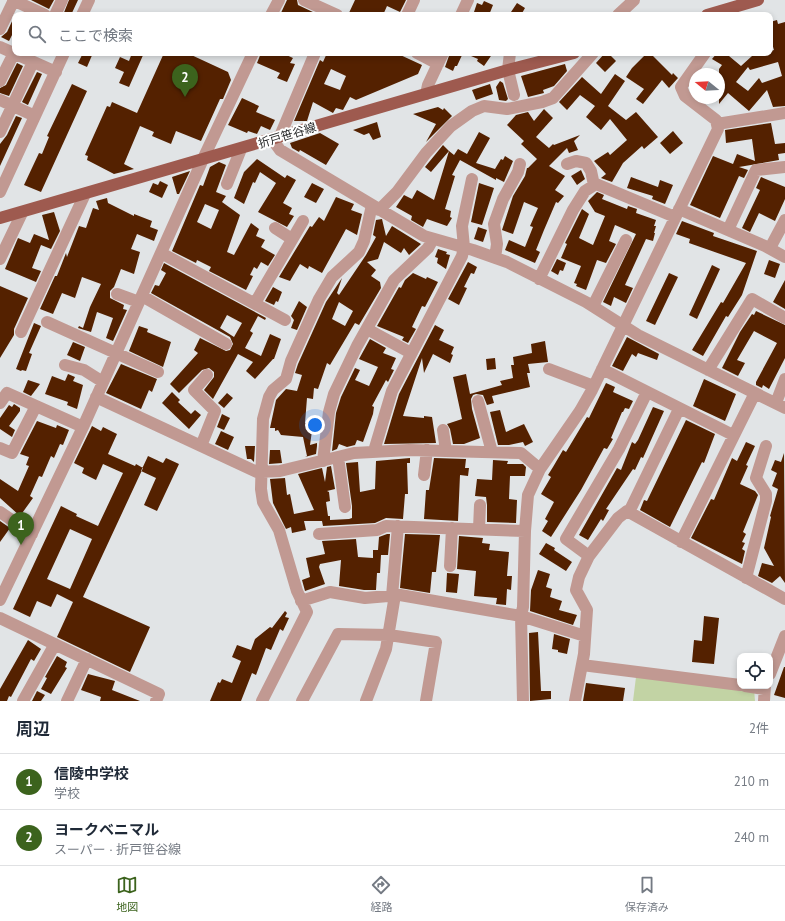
<!DOCTYPE html>
<html lang="ja">
<meta charset="utf-8">
<style>
:root{--surface:#fff;--page:#f2f2f3;--text:#1f2937;--muted:#747a83;--line:#e0e1e3;--accent:#3c631d}
body{margin:0;font-family:"PT Sans","Noto Sans JP",sans-serif;background:var(--page);color:var(--text)}
.controls{position:absolute;right:12px;bottom:12px;display:grid;overflow:hidden;border-radius:8px;box-shadow:0 2px 6px #0003}
.controls button{width:36px;height:36px;display:grid;place-items:center;padding:0;border:0;border-bottom:1px solid var(--line);background:var(--surface);color:var(--text);font:20px sans-serif}
.compass{position:absolute;left:689px;top:68px;width:36px;height:36px;border-radius:50%;background:var(--surface);box-shadow:0 2px 6px #0003;rotate:288deg}
.you{position:absolute;left:315px;top:425px;width:14px;height:14px;margin:-10px;border:3px solid #fff;border-radius:50%;background:#1a73e8;box-shadow:0 0 0 6px #1a73e833}
.badge{display:grid;place-items:center;width:26px;height:26px;border-radius:50%;background:var(--accent);color:#fff;font-size:13px;font-weight:700}
.pin{position:absolute;translate:-50% -33px;filter:drop-shadow(0 1px 2px #0008)}
.pin::after{content:'';position:absolute;top:21px;width:14px;height:12px;background:inherit;clip-path:polygon(0 0,100% 0,50% 100%)}
.list{margin:0;padding:0;list-style:none}
h2{display:flex;justify-content:space-between;align-items:center;height:52px;margin:0;padding:0 16px;font-size:17px}
h2 small{font-size:13px;font-weight:400;color:var(--muted)}
.list li{display:grid;grid-template-columns:26px 1fr auto;gap:12px;align-items:center;box-sizing:border-box;height:56px;padding:0 16px;border-top:1px solid var(--line)}
.list b{display:block;font-size:15px;white-space:nowrap}
.list p{margin:0;font-size:13px;white-space:nowrap;color:var(--muted)}
.list em{font-size:13px;font-style:normal;color:var(--muted)}
.icon{flex:none;width:22px;height:22px;fill:none;stroke:currentColor;stroke-width:2;stroke-linecap:round;stroke-linejoin:round}
.map{position:relative;flex:none;width:785px;height:701px;overflow:hidden}
.search{position:absolute;background:var(--surface);box-shadow:0 2px 6px #0003;left:12px;right:12px;top:12px;height:44px;display:flex;align-items:center;gap:10px;box-sizing:border-box;padding:0 14px;border-radius:8px;color:var(--muted);font-size:15px}
.sheet{height:164px;background:var(--surface)}
nav{display:flex;justify-content:space-around;align-items:center;box-sizing:border-box;height:56px;border-top:1px solid var(--line);background:var(--surface);font-size:11px;color:var(--muted)}
nav a{display:grid;justify-items:center;gap:2px}
nav .on{color:var(--accent)}
.map>svg:first-child{display:block}
.green{fill:#c2d3a4}
.building{fill:#542100;fill-rule:evenodd}
.lines{fill:none;stroke-linecap:round;stroke-linejoin:round}
.minor{stroke:#c19992;stroke-width:12}
.major{stroke:#9e5a4f;stroke-width:12}
.labels{text-anchor:middle;dominant-baseline:central;stroke-width:4;stroke-linejoin:round;paint-order:stroke}
.street-label{font-size:12px;fill:#292a2b;stroke:#fff}
</style>
<div class="map">
<svg width="785" height="701" viewBox="0 0 785 701">
<rect width="100%" height="100%" fill="#e1e4e6"/>
<path class="green" d="M636,677L754,689L755,701H633Z"/>
<path class="building" d="M31,0H54L49,9Z
M69,0H78L71,15H63Z
M287,0H297L298,5L315,13L314,15H280Z
M355,0H406L400,12L387,6L383,15H348Z
M484,1L493,5L489,15H473L477,3L482,5Z
M517,3L525,8L521,15H509Z
M15,15V29L9,41L1,37L7,32Z
M777,20L778,24L785,22V106L773,107L767,90L749,111L728,93L719,104V69L722,65L712,59L717,53H731L729,56L741,66L752,56L770,53V51L774,50L770,37V22ZM778,62L782,76L762,83L759,78L748,91L736,82L748,67L750,70Z
M83,53H93L87,67L78,63Z
M132,53H144L129,87L119,83L124,72L115,68L120,57L129,61Z
M164,53H187L228,72L231,80L223,99H220L201,141L176,131L171,144L152,136L154,132L140,126L124,164L134,169L114,174L87,160L88,156L85,155L107,106L110,107L112,102L137,113Z
M261,53H282L293,58L290,63L295,64L287,82L277,78L280,73L257,63Z
M327,53H396L422,65L418,74L356,100L350,97L343,110L336,108L333,113L313,102L307,121H294L320,60L323,62ZM331,69L346,76L340,90L324,84Z
M450,53H463L457,66H455L453,71L445,67Z
M464,53H493L484,66L477,61L478,59Z
M605,53H608L616,61L605,72L596,63Z
M647,53H650L672,75L673,73L678,78L669,88L662,80L643,104L636,99L644,89L626,77L632,68Z
M17,63L23,66L9,96L0,93V88L6,85Z
M565,64L567,71L554,86L543,90L544,93L528,97L521,76Z
M37,72L42,74L28,105L22,102Z
M615,74L625,81L608,106L626,120L636,112L658,137L644,149L642,146L623,163L612,182L601,178L606,174L594,161L608,152L610,155L627,140L610,119L601,130L586,117L595,106L580,95L567,110L559,102L582,77L601,94Z
M500,81L503,83L508,99L506,101L499,100L496,87Z
M72,84L87,91L41,192L24,185L39,153L42,154L49,137L47,136Z
M490,84L493,94L476,100L472,90Z
M242,98L259,106L256,112L275,120L270,130L261,126L257,134L248,131L247,133L228,125Z
M438,107L443,110L444,108L452,116L426,142L436,124L413,114Z
M544,109L553,118L536,137L549,148L553,144L554,145L580,135L574,141L578,150L569,153L567,148L549,166L565,176L555,190L564,196L558,203L556,202L544,230L536,250L540,252L535,263L505,250L509,240L525,247L533,227L530,226L538,208L524,202L513,234L502,230L513,196L525,176L527,168H528L537,159L521,144L524,141L507,125L516,115L528,112L534,121Z
M16,116L22,118L0,166V144L7,135Z
M377,122L381,137L373,140L369,133L364,135L353,130Z
M771,123L775,144L785,143V153L778,154L779,160L739,167L748,170L744,178L739,176L720,218L690,205L713,156L733,164L737,154L755,161L752,139L726,143L725,130Z
M673,131L683,143L670,154L660,143Z
M479,132L490,138L476,163L495,169L501,159L503,160L505,156L513,161L504,182L496,178V180L460,160L452,175L455,176L445,209L451,211L450,217L452,218L447,226L427,219L423,227L411,220L412,216L396,207L404,195L412,199L417,190L434,200L449,151L454,155L458,149L467,154Z
M320,133L339,144L326,165L300,150L299,152L292,148L290,143Z
M443,145L449,151L431,172L425,167Z
M257,159L285,178L287,175L296,180L283,203L292,208L289,214L294,216L287,227L258,212L276,183L260,172L255,183L253,182L244,204L234,198L244,172Z
M219,162L226,165L216,192L226,196L222,202L240,215L227,252L234,255L251,223L259,229L256,236L265,240L261,247L275,255L268,266L261,262L257,269L254,267L250,275L253,276L246,290L209,271L211,267L197,260L196,263L172,251L200,185L203,186L210,167ZM205,204L219,210L211,229L197,222Z
M581,170L585,179L577,185L571,176Z
M190,171L179,194H177L172,177Z
M631,177L658,187L660,180L673,185L665,204L652,199L653,196L627,188Z
M761,177L785,187V199L775,221L759,213L750,232L742,228L760,190L756,188Z
M160,181L168,185L162,198L149,192L153,183L158,185Z
M312,183L324,189L316,203L304,197Z
M479,183L494,188L482,225L471,222Z
M597,192L604,195L602,199L627,209L628,206L637,209L636,213L656,220L654,226H656L654,233H655L653,241L646,239L625,285L633,288L626,303L614,297L611,306L603,302L636,234L615,225L609,241L616,244L606,263L597,260L586,290L576,286L577,284L574,283L581,266L561,258L567,244L565,243L582,209L589,214L579,238L593,245L605,216L595,212L588,201Z
M336,197L354,204L351,210L362,214L357,235L346,229L322,273L309,266L308,269L300,264L290,281L279,277L310,226L312,227L319,217L324,221Z
M107,198L108,203L134,216V214L152,221L150,227L158,230L154,241L137,234L131,249L140,252L134,274L121,269L114,287L110,291V298L124,305L123,309L127,310L113,341L106,338L113,318L97,312L91,332L78,328L79,326L83,328L90,307L101,284L82,277L75,298L62,293L53,314L40,309L55,276H57L66,253L67,257L79,226L86,228L93,208L99,210L96,201Z
M54,212L60,231L51,249L41,245L32,268L41,271L36,282L5,269L18,238L30,243L34,234L49,240L42,215Z
M382,219L386,236L392,226L421,244L409,255L404,248L401,253L384,242L378,259L367,262L376,270L371,276L380,282L381,288L359,325L355,323L330,365L327,363L318,389L314,388L313,399L307,398L305,423L313,424L310,445L317,443V446L316,454L305,457L307,456L303,437L281,435L278,430L275,431V428H270L276,400L286,389L297,391L302,375L295,373L298,364L326,302L342,278L337,293L339,295L366,255L376,237L373,235L376,220ZM339,302L353,311L345,326L332,319Z
M682,221L714,233L713,236L757,251L742,295L728,317L726,316L703,356L692,350L721,302L723,303L746,263L689,243L690,239L676,234Z
M478,227L487,230L483,242L474,239Z
M438,249L447,252L446,254L450,255L446,269L437,263L438,258L435,257Z
M557,259L566,263L563,271L560,270L558,275L551,271Z
M769,260L780,264L775,278L764,274Z
M468,262L477,267L474,274L471,273L464,287L467,288L459,305L448,299Z
M164,263L266,318L265,320L258,316L250,331L253,333L245,348L261,356L270,334L281,339L274,359H273L255,379L246,371L253,362L238,354L213,399L204,390L214,377V372L209,368L202,370L179,393L170,384L198,353L194,350L200,338L226,351L230,350L233,344L230,337L151,293L155,285L159,286L166,273L161,270ZM227,315L242,323L234,337L220,328Z
M712,265L720,269L697,319L689,315Z
M413,273L426,279L427,277L438,282L425,307L422,306L412,327L416,329L408,343L402,340L404,337L377,326L399,287L401,288L405,280Z
M669,273L678,277L655,325L646,321Z
M785,280V309L773,302Z
M0,286L28,298L14,329V335L0,358Z
M273,287L282,292L278,302L276,301L274,305L265,301Z
M299,301L307,307L297,330L291,328L294,320L291,316Z
M756,311L785,325V358L769,389L763,385L762,388L756,385V382L777,343L754,331L737,360L745,363L738,376L722,368L740,332L752,314L754,315Z
M34,323L41,326L29,353L32,354L26,371L22,370L21,371L16,369Z
M435,325L444,330L439,340L454,347L451,354L453,355L450,363L433,354L424,373L422,358L403,416L424,418V416L432,417L436,443L384,444L399,394Z
M139,326L148,329L147,332L171,342L163,367L129,351Z
M627,337L659,354L657,360L638,353L636,357L632,354L623,371L612,366Z
M370,339L386,348L383,353L396,358L391,369L394,370L388,382L386,380L372,406L374,407L373,414L363,442L357,440L355,445L347,447L339,444L337,449L332,451L336,413L341,397L355,368L360,370L355,380L369,386L378,367L359,359Z
M545,341L548,362L528,364L530,373H527L530,387L492,396L494,403L487,405L483,395L476,394L473,395L471,399L472,409L480,438L464,444H453L450,429L447,424L462,419L453,377L466,374L470,394L502,385L500,381L513,378L511,365H514L513,357L532,353L531,344Z
M73,342L85,347L80,361L67,355Z
M495,358L496,369L487,370L486,359Z
M121,364L157,379L152,392L149,390L141,409L106,393Z
M68,374L75,377L73,381L83,385L77,409L67,405L68,402L45,394L52,376L65,381Z
M704,379L736,394L725,421L693,406Z
M28,380L40,384L31,396L23,392Z
M606,383L615,387L613,392L633,401L629,409L625,408L623,412H622L611,438L613,439L607,449L604,448L581,490L551,537L542,531L548,521L545,519L554,502L541,494L551,477L548,475L553,467L563,450L566,452L587,417L589,418Z
M172,392L180,400L178,402L191,414L195,410L201,415L189,429L162,403Z
M227,393L233,398L224,408L218,403Z
M14,404L20,408V411L9,426L15,430L12,437L0,429V418L9,405L12,407Z
M653,407L664,411L643,458L641,457L635,470L633,469L606,509L609,510L603,521L601,519L588,540L579,535L617,468L621,470L632,442L635,444L638,440Z
M500,410L506,432L524,424L533,442L525,446L523,442L509,445H498L490,412Z
M222,414L230,418L224,430L217,427Z
M686,420L715,434L704,463L702,462L698,470L670,527L640,510L644,500L647,501Z
M37,421L56,428L57,425L69,430L63,445L60,444L54,458L51,456L42,477L39,476L30,496L33,498L20,516L0,498V479L18,491L29,466L26,465L29,457L20,454Z
M92,426L101,431L103,427L117,434L108,454L135,466L136,464L143,468L83,597L150,627L130,672L57,637L73,602L57,594L51,607L37,601L30,617L13,609L61,506L77,514L76,516L98,526L123,473L103,464L96,480L82,473L84,468L74,463ZM70,529L92,539L70,589L47,579Z
M221,431L234,437L228,450L215,444Z
M746,442L755,446L746,465L748,466L740,484L755,491L758,495L743,532L746,534L742,542L745,543L742,549L745,551L742,564L691,538L711,499L714,500L732,458L737,461Z
M245,446H255L254,462L251,459H247Z
M270,450H280L282,463L269,464Z
M784,453L785,583L780,576L772,583L758,576L762,563L774,566L764,548L771,517L770,516L778,489L772,486L777,473L771,470L775,460L781,462Z
M148,456L163,463L166,458L179,464L157,511L144,505L156,478L141,471Z
M410,458V463H407L408,494H405L403,519L386,518L375,523L323,526L322,521H304L306,530L292,533L291,527L286,529L273,503L270,479L285,478L287,495L290,494L294,514L314,510L298,474L322,468L325,482L327,467L331,466L335,489L327,491L329,492L330,501L326,502L328,516H330V520L349,519L352,518V506L346,463L358,462L360,492L375,489L376,461Z
M434,458L466,459L465,468H469L468,476L460,475L458,521L424,519L426,490H429Z
M493,460L508,461L507,464H523L526,467L525,476H510L509,499L517,500L516,523L487,522V505L486,497L475,496L477,479L492,480Z
M0,521L10,528L0,542Z
M387,534H390L388,555H381L380,573H377L376,590H364L339,586L341,560L320,564L319,567L325,584L305,591L302,580L310,577L306,558L325,554L322,541L356,539L358,557L373,558V550H378L379,537Z
M405,534L440,535L436,572H432L430,593L400,588Z
M459,536L483,538L482,543L490,544L489,550L509,552L507,576H512L511,590L507,589L506,605L496,604L497,598L474,596L476,571L457,569Z
M546,543L555,548L554,550L572,562L566,571L539,554Z
M538,570L550,574L546,587L552,589L550,597L562,601L559,610L577,615L573,625L530,611L531,590Z
M447,573L459,574L457,593L446,592Z
M285,611L287,613L285,617L289,618L283,631L280,629L271,650L266,648L256,675L252,673L241,701H210L218,682L220,683L222,679L232,683L241,661L232,657L237,645L251,650L255,639L270,627L272,628Z
M704,616L719,618L714,664L692,662L694,640L702,641Z
M538,632L541,691H551V699L530,701L529,633Z
M554,634L570,639L567,654L558,652V650L552,649Z
M28,640L41,649L34,661L31,659L11,697L9,696L7,701H0V689Z
M57,656L67,662L65,667L67,668L51,694L41,689L47,678L45,677Z
M784,667H785V698L774,695Z
M88,674L115,681L112,690L140,701H100L101,697L81,690Z
M586,683L625,688L623,701H583Z
M37,691L45,695L41,701H32Z"/>
<g class="lines">
<path class="minor" d="M13,0L45,15
M304,0L337,15
M55,15L62,0
M82,15L89,0
M271,15L279,0
M407,15L414,0
M461,15L468,0
M618,15L634,0
M0,29L14,0
M0,47L56,72
M417,53L438,64
M510,53L508,70L514,95
M0,81L15,51
M426,94L428,85L443,53
M0,100L35,116
M717,124L785,113
M0,132L33,62
M280,136L315,53
M272,139L280,150L424,236L473,250L507,262L586,302L638,335L785,408
M567,164L576,161L586,163L591,171L594,185
M227,184L241,149
M0,192L64,53
M679,209L765,246L785,257
M379,210L397,192L426,153L451,126L472,111L484,106L507,109L542,102L553,98L593,53
M275,228L292,239
M728,230L756,170L785,167
M770,248L785,220
M161,253L285,320
M495,258L497,244L494,224L503,199L518,172L520,164
M0,259L22,213
M539,279L573,210L585,191L596,184L675,217
M117,294L139,302
M142,296L226,344
M255,303L303,221
M593,306L626,240
M47,322L158,372
M367,329L411,353
M21,332L85,194
M65,365L84,370L103,382
M549,369L594,386
M602,369L733,435
M708,370L752,299L785,318
M96,397L257,472L280,471L354,453L409,450L521,453L540,469
M478,401L492,452
M0,403L7,393L83,427
M776,403L785,379
M443,430L446,451
M201,446L215,411L194,390L207,375
M0,448L12,453L36,406
M374,451L392,391L462,256L464,247L462,226L472,179
M338,457L345,507
M323,461L329,412L334,394L357,346L394,280L428,248L433,239
M424,475L427,450
M0,512L32,534
M629,512L679,409
M479,529L480,505
M319,534L377,530L386,526L525,531
M681,542L755,393
M589,556L566,539L619,449L647,392
M450,566L452,528
M746,578L766,501V494L756,478L766,446
M392,596L398,526
M0,600L83,427L203,159L253,53
M301,601L330,592L365,598L400,595L521,616L585,636
M0,618L159,694L156,701
M582,665L740,685
M770,674L785,636
M745,686L764,689
M23,701L55,644
M67,701L87,659
M262,701L307,612L297,591L279,530L263,502L261,489L263,419L269,397L273,390L286,379L291,361L319,299L332,277L359,252L364,241L372,205
M302,701L338,634L389,635L436,642L426,701
M366,701L386,649L395,595
M523,701L521,616L523,607L525,531L528,495L540,469L580,411L592,390L718,129L716,120L685,96L681,87L705,53
M575,701L584,654L587,610L576,590L579,577L589,556L618,518L627,511L785,599
M764,701L765,686"/>
<path class="major" d="M707,15L758,0
M0,218L508,70L574,53"/>
</g>
<g class="labels">
<g class="street-label">
<text transform="translate(287 135) rotate(-17)">折戸笹谷線</text>
</g>
</g>
</svg>
<div class="controls">
<button><svg class="icon" aria-label="locate" viewBox="0 0 24 24"><circle cx="12" cy="12" r="6"/><path d="M12 2v4M12 18v4M2 12h4M18 12h4"/></svg></button>
</div>
<svg class="compass" viewBox="-18 -18 36 36"><path d="M0-13l5 13h-10z" fill="#e53935"/><path d="M0 13l5-13h-10z" fill="#747a83"/></svg>
<div class="you"></div>
<div class="pin badge" style="left:21px;top:545px">1</div>
<div class="pin badge" style="left:185px;top:97px">2</div>
<div class="search"><svg class="icon" aria-label="search" viewBox="0 0 24 24"><circle cx="10" cy="10" r="6"/><path d="M15 15l6 6"/></svg>ここで検索</div>
</div>
<section class="sheet">
<h2>周辺<small>2件</small></h2>
<ul class="list">
<li><span class="badge">1</span><div><b>信陵中学校</b><p>学校</p></div><em>210 m</em></li>
<li><span class="badge">2</span><div><b>ヨークベニマル</b><p>スーパー · 折戸笹谷線</p></div><em>240 m</em></li>
</ul>
</section>
<nav>
<a class="on"><svg class="icon" aria-label="map" viewBox="0 0 24 24"><path d="M3 6l6-2 6 2 6-2v14l-6 2-6-2-6 2zM9 4v14M15 6v14"/></svg>地図</a>
<a><svg class="icon" aria-label="directions" viewBox="0 0 24 24"><path d="M12 3l9 9-9 9-9-9zM9 14v-3h6M13 9l2 2-2 2"/></svg>経路</a>
<a><svg class="icon" aria-label="saved" viewBox="0 0 24 24"><path d="M7 4h10v16l-5-4-5 4z"/></svg>保存済み</a>
</nav>
